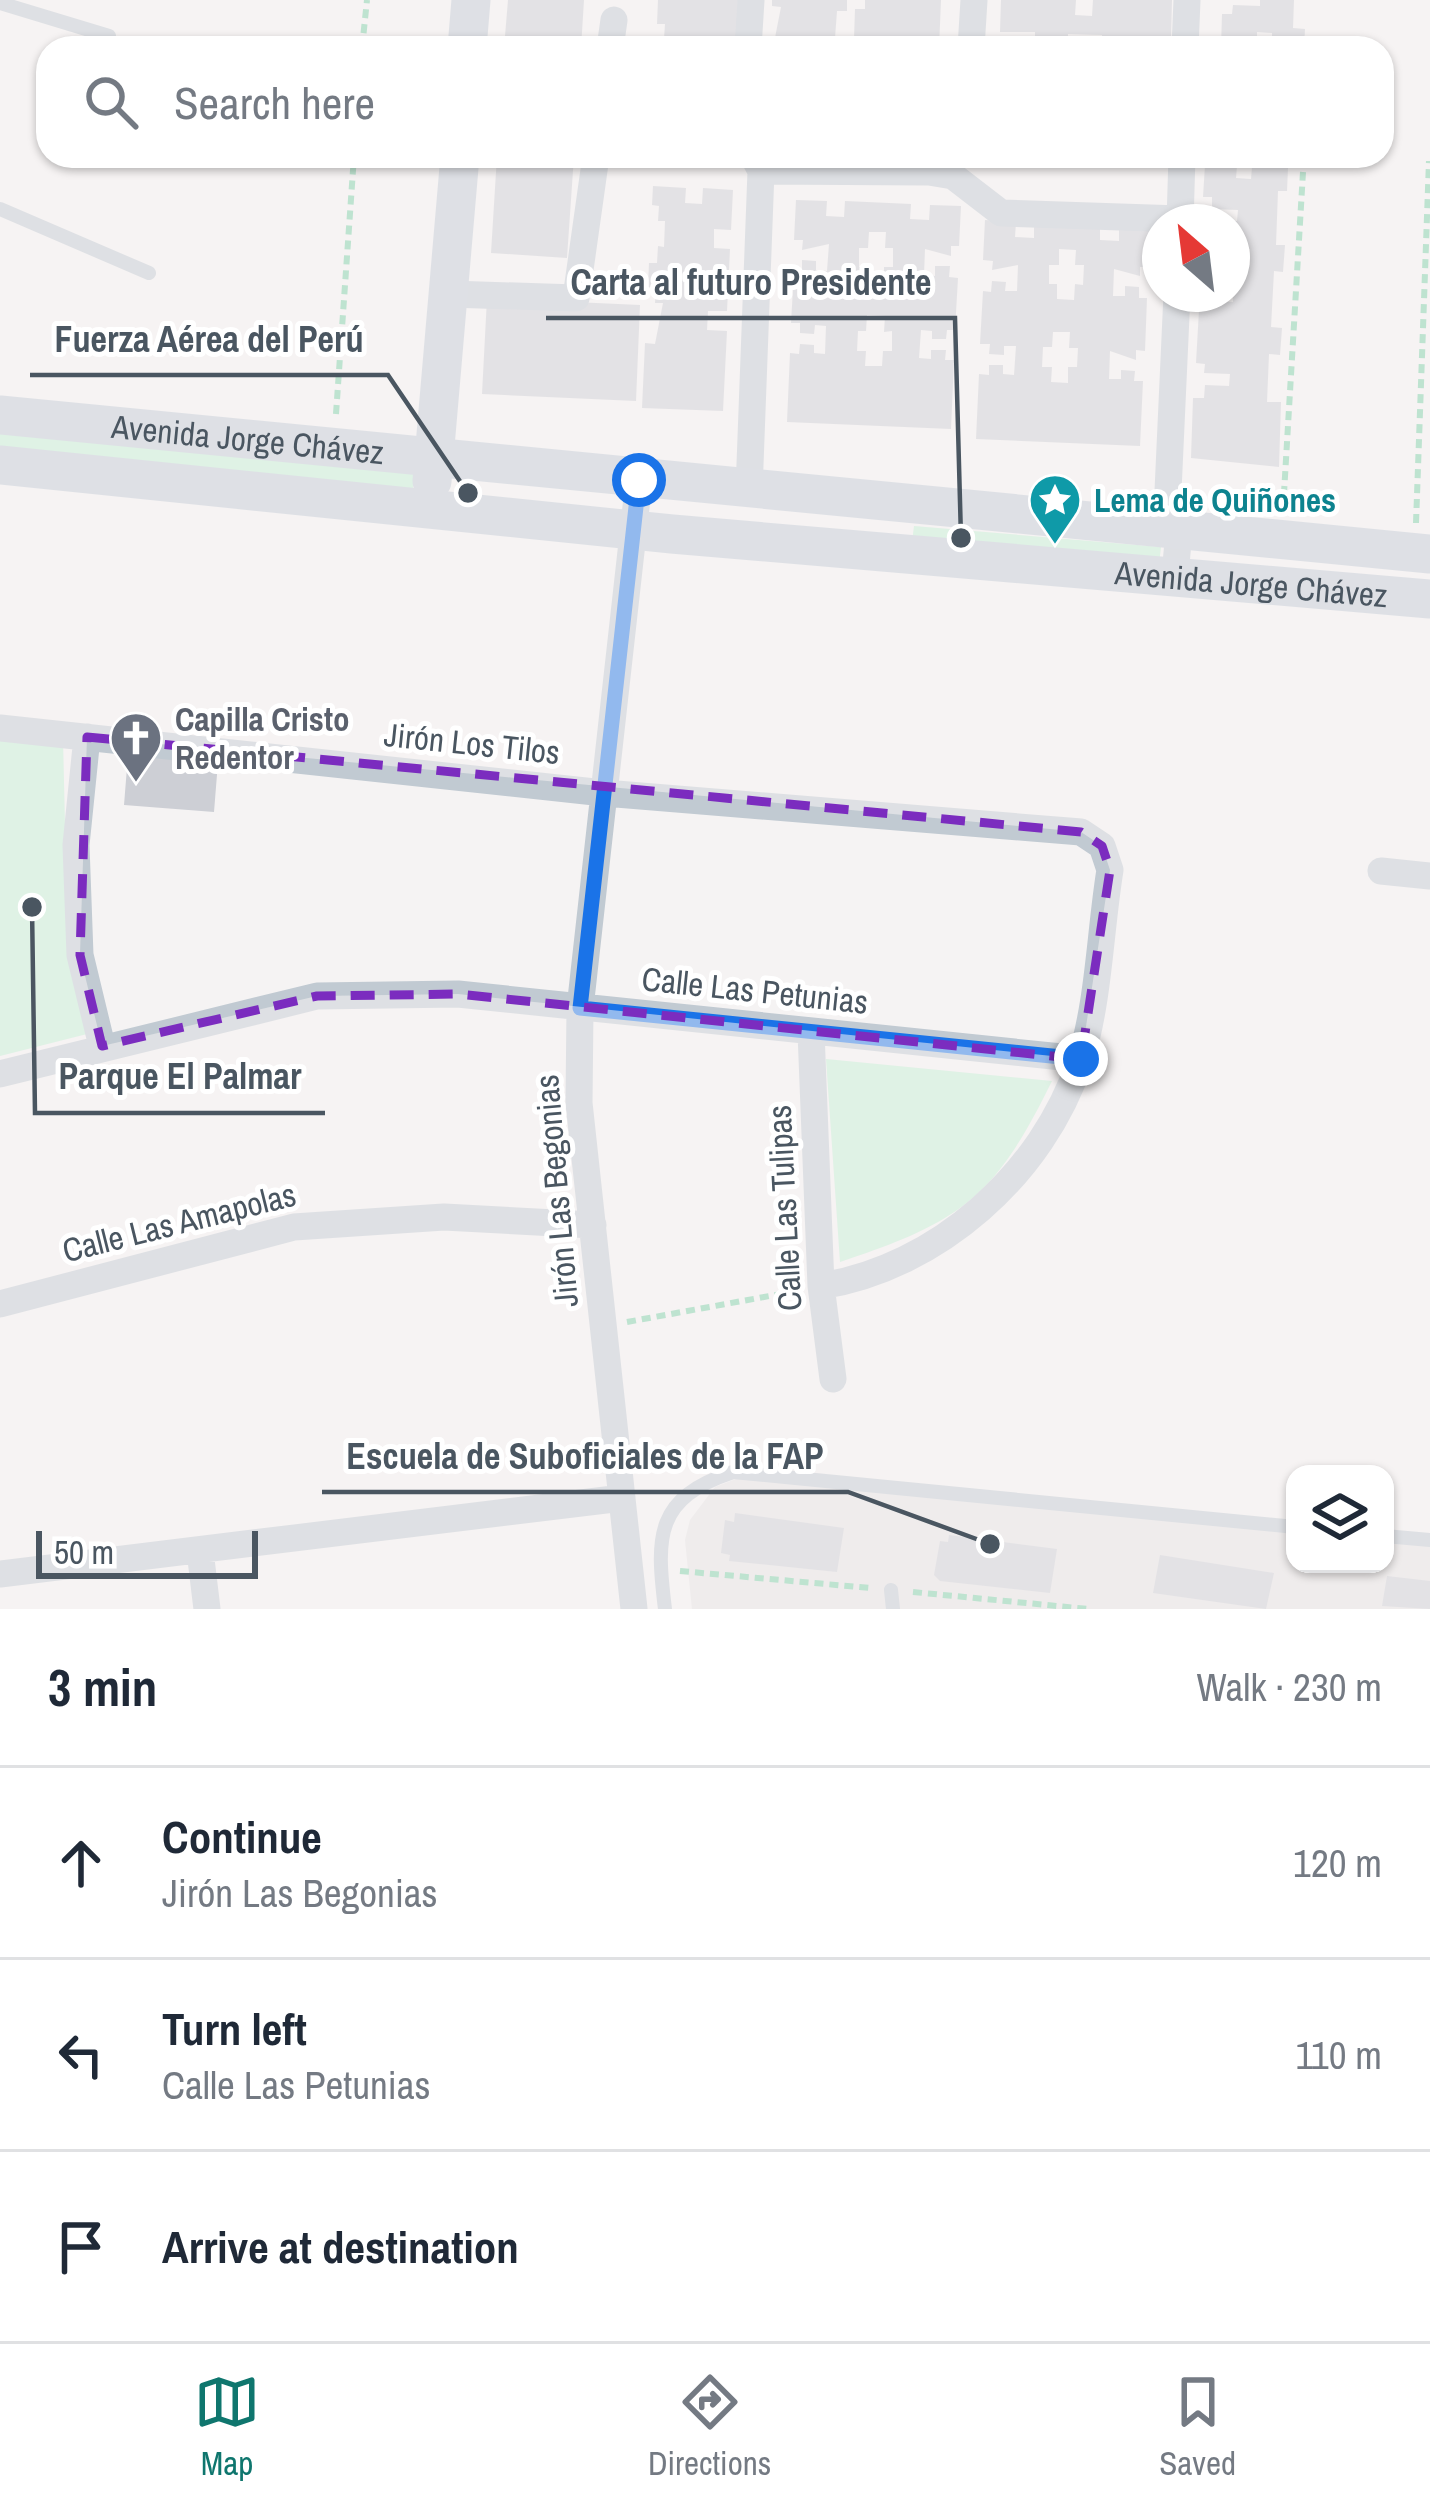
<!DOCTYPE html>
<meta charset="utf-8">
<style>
:root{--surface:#fff;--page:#f6f6f7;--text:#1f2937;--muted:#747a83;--line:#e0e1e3;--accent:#0f766e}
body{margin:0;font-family:"Archivo Narrow",sans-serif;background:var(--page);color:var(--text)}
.controls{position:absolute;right:36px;bottom:36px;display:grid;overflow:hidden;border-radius:24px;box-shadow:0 3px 9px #0004}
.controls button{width:108px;height:108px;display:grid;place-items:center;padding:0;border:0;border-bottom:3px solid var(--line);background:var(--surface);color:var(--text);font:60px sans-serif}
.compass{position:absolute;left:1142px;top:204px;width:108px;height:108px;border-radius:50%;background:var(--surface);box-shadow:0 3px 9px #0004;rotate:332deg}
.scale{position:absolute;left:36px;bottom:30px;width:222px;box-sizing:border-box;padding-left:12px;border:6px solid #4a5661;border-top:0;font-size:33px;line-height:42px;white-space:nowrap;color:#4a5661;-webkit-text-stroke:9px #fff;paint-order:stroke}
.stop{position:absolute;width:36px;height:36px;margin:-27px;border:9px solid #1a73e8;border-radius:50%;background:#fff}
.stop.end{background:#1a73e8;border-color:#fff;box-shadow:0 3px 12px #0008}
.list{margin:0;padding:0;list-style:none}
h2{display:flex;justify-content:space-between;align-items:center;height:156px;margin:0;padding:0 48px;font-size:51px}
h2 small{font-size:39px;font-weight:400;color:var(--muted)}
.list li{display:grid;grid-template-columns:78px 1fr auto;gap:36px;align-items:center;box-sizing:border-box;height:192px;padding:0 48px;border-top:3px solid var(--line)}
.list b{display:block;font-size:45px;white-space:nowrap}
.list p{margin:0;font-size:39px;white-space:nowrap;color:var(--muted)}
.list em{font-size:39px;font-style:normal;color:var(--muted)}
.icon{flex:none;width:66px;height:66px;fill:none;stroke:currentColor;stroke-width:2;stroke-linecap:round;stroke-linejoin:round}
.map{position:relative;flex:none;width:1430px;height:1609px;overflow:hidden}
.search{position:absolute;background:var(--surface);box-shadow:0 3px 9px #0004;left:36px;right:36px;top:36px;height:132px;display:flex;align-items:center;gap:30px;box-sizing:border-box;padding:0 42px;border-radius:36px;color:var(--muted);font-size:45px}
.sheet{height:732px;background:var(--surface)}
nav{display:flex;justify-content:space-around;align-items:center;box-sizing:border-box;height:168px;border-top:3px solid var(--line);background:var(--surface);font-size:33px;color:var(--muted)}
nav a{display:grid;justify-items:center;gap:6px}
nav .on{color:var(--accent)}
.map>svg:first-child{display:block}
.education{fill:#e6e4e5}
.green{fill:#c3f1d5}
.building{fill:#cdcfd5;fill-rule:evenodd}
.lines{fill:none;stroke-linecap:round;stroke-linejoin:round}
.path{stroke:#7ad0a6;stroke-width:6;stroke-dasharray:9 6;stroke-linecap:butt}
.lane{stroke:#c1cad2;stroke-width:14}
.street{stroke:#c1cad2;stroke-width:27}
.secondary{stroke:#c1cbd6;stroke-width:39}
.route{stroke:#1a73e8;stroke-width:15}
.marked{fill:none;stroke:#7b2cbf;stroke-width:9;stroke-dasharray:24 15;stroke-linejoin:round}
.labels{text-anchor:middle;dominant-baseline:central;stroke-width:10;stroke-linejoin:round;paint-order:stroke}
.street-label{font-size:33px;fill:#4a5661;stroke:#fff}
.culture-label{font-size:33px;font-weight:bold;fill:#0d838f;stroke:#fff;text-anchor:start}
.worship-label{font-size:33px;font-weight:bold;fill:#5b616d;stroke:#fff;text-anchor:start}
.leader{fill:none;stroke:#4a5661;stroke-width:4.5}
.callout-dot{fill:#4a5661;stroke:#fff;stroke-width:4.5}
.callout-label{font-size:36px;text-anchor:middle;font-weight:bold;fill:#4a5661;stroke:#fff;stroke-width:10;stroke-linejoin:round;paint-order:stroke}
</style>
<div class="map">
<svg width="1430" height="1609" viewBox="0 0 1430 1609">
<rect width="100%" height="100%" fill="#f5f3f3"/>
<path class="education" d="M741,1477L1295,1533V1564H1385V1542L1430,1546V1609H692L685,1540L690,1520L715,1487Z"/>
<path class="green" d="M0,433L414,474L413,491L0,450Z
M914,526L1161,547L1159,564L912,542Z
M0,734L63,739L68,953L87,1034L0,1056Z
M826,1059L1052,1081C995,1197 963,1221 840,1262Z"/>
<path class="building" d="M508,0H584L581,48H504Z
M658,0H738L736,48H672V40L664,39L665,24H657Z
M772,0H847V11H837L835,38H845V48H773L781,7L772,6Z
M865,0H941L939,48H864V39H854L855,9H865Z
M1001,0H1076L1075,15L1092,16L1093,0H1172L1171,38H1146V48H1102V35L1068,34V48H1035V32H1000Z
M1260,0H1294L1293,28L1305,29L1304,48H1272V33L1257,32V48H1221L1222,14H1232L1233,5L1260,6Z
M497,156H574L567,258L491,253Z
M1205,165L1237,166L1236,178L1251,179L1252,167L1288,168L1287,191H1278L1276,245H1285L1283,272L1274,271L1271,327L1282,328L1280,355L1269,354L1267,402H1281L1279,467L1191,458L1193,398H1204L1205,385L1229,386L1230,374L1204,373L1205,364L1196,363L1199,310H1208V301L1233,302L1232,265H1250V249H1232V221H1237L1238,210L1212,209V197H1203Z
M653,186L686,188L685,203L702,204L703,188L733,190L731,230L714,229V248L730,249L727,311H708L707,330L727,331L723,411L642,408L645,343L655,344L663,303H655L656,288L648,287L649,263H657L658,246L664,247L665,221H658L659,206L652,205Z
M796,200L827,201L826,216L844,217L845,201L911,204L910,219L929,220L930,205L961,206L959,246H951V256L925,249L924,275L935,276V266H950L949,277L958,278L955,330H947L946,339H932V331L921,330L919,358L931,359V350H946L945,360H954L951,429L787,422L790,353L799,354L800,344L814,345V353L825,354L826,326L815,325L814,334L800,333V323H791L794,271H802V260L816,261V270L827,271L829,244L802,250L803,240H794ZM869,232H886L885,248H893V267H884V283L867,282V267H859V248H868ZM867,315L885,316L884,332L892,331V351H883L882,366H865L866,351H857L858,331H866Z
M985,220L1016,222L1015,237L1034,238V222L1100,225V240L1119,241V226L1151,227L1149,267H1140V276L1114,269L1113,296H1125V286L1139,287V298H1147L1145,351L1136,350V360L1110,351L1109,379H1121V370L1135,371L1134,381H1143L1140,446L976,439L979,374L989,375V365H1003V374L1014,375L1016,346H1004V355L989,354L990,344H980L983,291L991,292L992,281L1006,282L1005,291H1017L1018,265L992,270L993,261L983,260ZM1059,249L1076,250L1075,265H1084L1083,285L1075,284L1074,300L1057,299V284H1049V265H1059ZM1053,332H1070L1069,348H1078L1077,367H1068V383L1051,382L1052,367H1042L1043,347H1052Z
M487,298L640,305L636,401L482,394Z
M128,755L218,762L214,812L124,805Z
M735,1513L844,1528L837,1572L729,1561L730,1555L721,1553L725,1520L734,1522Z
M949,1535L1057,1549L1050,1593L940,1581L934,1575L940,1541L948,1542Z
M1160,1555L1274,1573L1266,1609L1153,1593Z
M1387,1576L1430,1581V1609L1382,1606Z"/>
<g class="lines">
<path class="path" d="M362,48L367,0
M336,414L354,156
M1283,510L1303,172
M1416,523L1429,161
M627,1322L797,1291
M680,1571L870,1588
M913,1592L1088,1609"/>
<path class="lane" d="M0,3L109,36
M0,209L149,273
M1385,1536L1430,1540
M891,1590L893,1609
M665,1609C656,1536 655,1498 733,1472L1295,1527"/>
<path class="street" d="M610,48L614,20
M748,48L751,0
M971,48L974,0
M1185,48L1187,0
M761,171L929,172L953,176L1001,213L1180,219
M1180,222L1182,156
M450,294L576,298L596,156
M749,491L761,171L753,156
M1175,575L1179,531L1168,491L1177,294
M0,728L604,793L1081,832L1102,846L1110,870C1100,931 1099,1002 1080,1061C1043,1174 937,1268 821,1286
M87,737L76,845L80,955L102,1046
M1381,871L1430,876
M811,1032L821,1286L833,1379
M0,1074L317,996L458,994L1081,1059
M0,1304L294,1227L444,1217L593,1225
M200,1551L207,1609
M0,1574L622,1498
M634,1609L579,1103L580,1008L639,480"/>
<g class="secondary">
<path d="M467,48L471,0"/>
<path id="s1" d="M0,415L1430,554"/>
<path id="s2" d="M0,465L672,534L1430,599"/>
<path d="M432,481L460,156"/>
</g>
</g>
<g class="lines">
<path class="route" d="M639,480L580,1008L1081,1059"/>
</g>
<path d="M0 0H1430V1609H0ZM87,737L1081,832L1102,846L1110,870L1081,1059L458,994L317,996L102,1046L80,955Z" fill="#f5f3f3" fill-opacity=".55" fill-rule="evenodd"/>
<path class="marked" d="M87,737L1081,832L1102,846L1110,870L1081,1059L458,994L317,996L102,1046L80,955Z"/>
<defs>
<g id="sight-pin" transform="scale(2.7)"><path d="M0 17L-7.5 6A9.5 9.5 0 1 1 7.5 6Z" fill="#0f9aa8" stroke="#fff"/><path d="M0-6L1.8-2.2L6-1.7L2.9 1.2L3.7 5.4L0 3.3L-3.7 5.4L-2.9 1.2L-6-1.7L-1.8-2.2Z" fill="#fff"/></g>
<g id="church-pin" transform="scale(2.7)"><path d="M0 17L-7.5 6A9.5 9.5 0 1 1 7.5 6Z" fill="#6b7280" stroke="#fff"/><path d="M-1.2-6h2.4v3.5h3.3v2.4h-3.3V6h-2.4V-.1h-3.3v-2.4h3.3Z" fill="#fff"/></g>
</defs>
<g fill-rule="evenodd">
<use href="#sight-pin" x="1055" y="500"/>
<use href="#church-pin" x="136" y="738"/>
</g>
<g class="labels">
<g class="street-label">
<text stroke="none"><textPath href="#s1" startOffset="249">Avenida Jorge Chávez</textPath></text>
<text stroke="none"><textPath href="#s2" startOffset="1257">Avenida Jorge Chávez</textPath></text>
<text transform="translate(472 743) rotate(6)">Jirón Los Tilos</text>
<text transform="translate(755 990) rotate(6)">Calle Las Petunias</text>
<text transform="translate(556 1191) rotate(-95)">Jirón Las Begonias</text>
<text transform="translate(784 1208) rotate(-93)">Calle Las Tulipas</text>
<text transform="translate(179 1222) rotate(-14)">Calle Las Amapolas</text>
</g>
<g class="culture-label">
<text x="1094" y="500">Lema de Quiñones</text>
</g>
<g class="worship-label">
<text x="175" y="719">Capilla Cristo<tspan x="175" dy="38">Redentor</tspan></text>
</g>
</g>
<path class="leader" d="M961 538L955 318H546M468 493L388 375H30M32 907L35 1113H325M990 1544L848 1492H322"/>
<g class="callout-dot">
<circle cx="961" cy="538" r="12"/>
<circle cx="468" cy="493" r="12"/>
<circle cx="32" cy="907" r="12"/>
<circle cx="990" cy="1544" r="12"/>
</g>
<g class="callout-label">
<text x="751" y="295">Carta al futuro Presidente</text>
<text x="209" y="352">Fuerza Aérea del Perú</text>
<text x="180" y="1089">Parque El Palmar</text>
<text x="585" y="1469">Escuela de Suboficiales de la FAP</text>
</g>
</svg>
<div class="controls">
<button><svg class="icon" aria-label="layers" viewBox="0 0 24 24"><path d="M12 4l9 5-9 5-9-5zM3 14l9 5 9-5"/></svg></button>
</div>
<svg class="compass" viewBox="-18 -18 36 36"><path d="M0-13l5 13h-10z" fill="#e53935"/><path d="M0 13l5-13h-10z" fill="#747a83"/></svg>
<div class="scale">50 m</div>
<div class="stop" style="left:639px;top:480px"></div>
<div class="stop end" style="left:1081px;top:1059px"></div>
<div class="search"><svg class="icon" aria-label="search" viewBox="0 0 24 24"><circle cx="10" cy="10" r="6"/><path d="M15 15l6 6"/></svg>Search here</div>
</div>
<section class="sheet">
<h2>3 min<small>Walk · 230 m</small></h2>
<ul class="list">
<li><svg class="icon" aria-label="ahead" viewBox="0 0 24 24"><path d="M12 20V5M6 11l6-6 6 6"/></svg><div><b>Continue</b><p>Jirón Las Begonias</p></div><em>120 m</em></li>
<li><svg class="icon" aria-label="left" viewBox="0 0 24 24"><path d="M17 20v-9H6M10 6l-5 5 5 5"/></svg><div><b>Turn left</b><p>Calle Las Petunias</p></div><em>110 m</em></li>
<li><svg class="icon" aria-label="arrive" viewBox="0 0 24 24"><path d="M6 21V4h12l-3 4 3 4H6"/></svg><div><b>Arrive at destination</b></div></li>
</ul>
</section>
<nav>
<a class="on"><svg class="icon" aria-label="map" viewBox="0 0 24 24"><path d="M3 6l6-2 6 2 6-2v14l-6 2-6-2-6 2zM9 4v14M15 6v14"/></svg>Map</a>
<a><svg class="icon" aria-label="directions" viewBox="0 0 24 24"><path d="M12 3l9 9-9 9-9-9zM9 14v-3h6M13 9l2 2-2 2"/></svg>Directions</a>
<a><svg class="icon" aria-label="saved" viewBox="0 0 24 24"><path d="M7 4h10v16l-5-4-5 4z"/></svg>Saved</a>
</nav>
